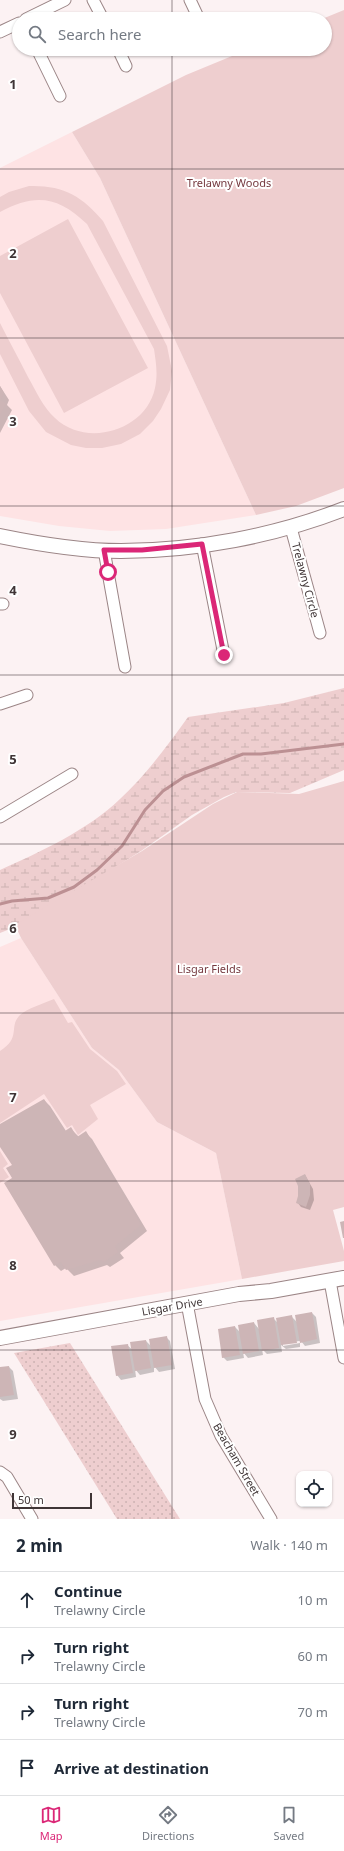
<!DOCTYPE html>
<meta charset="utf-8">
<style>
:root{--surface:#fff;--page:#f6f6f7;--text:#1f2937;--muted:#747a83;--line:#e0e1e3;--accent:#db2777}
body{margin:0;font-family:"Noto Sans",sans-serif;background:var(--page);color:var(--text)}
.controls{position:absolute;right:12px;bottom:12px;display:grid;overflow:hidden;border-radius:8px;box-shadow:0 1px 3px #0004}
.controls button{width:36px;height:36px;display:grid;place-items:center;padding:0;border:0;border-bottom:1px solid var(--line);background:var(--surface);color:var(--text);font:20px sans-serif}
.scale{position:absolute;left:12px;bottom:10px;width:80px;box-sizing:border-box;padding-left:4px;border:2px solid #3f3536;border-top:0;font-size:11px;line-height:14px;white-space:nowrap;color:#3f3536;-webkit-text-stroke:3px #fff;paint-order:stroke}
.stop{position:absolute;width:12px;height:12px;margin:-9px;border:3px solid #db2777;border-radius:50%;background:#fff}
.stop.end{background:#db2777;border-color:#fff;box-shadow:0 1px 4px #0008}
.list{margin:0;padding:0;list-style:none}
h2{display:flex;justify-content:space-between;align-items:center;height:52px;margin:0;padding:0 16px;font-size:17px}
h2 small{font-size:13px;font-weight:400;color:var(--muted)}
.list li{display:grid;grid-template-columns:26px 1fr auto;gap:12px;align-items:center;box-sizing:border-box;height:56px;padding:0 16px;border-top:1px solid var(--line)}
.list b{display:block;font-size:15px;white-space:nowrap}
.list p{margin:0;font-size:13px;white-space:nowrap;color:var(--muted)}
.list em{font-size:13px;font-style:normal;color:var(--muted)}
.icon{flex:none;width:22px;height:22px;fill:none;stroke:currentColor;stroke-width:2;stroke-linecap:round;stroke-linejoin:round}
.map{position:relative;flex:none;width:344px;height:1519px;overflow:hidden}
.search{position:absolute;background:var(--surface);box-shadow:0 1px 3px #0004;left:12px;right:12px;top:12px;height:44px;display:flex;align-items:center;gap:10px;box-sizing:border-box;padding:0 14px;border-radius:22px;color:var(--muted);font-size:15px}
.sheet{height:276px;background:var(--surface)}
nav{display:flex;justify-content:space-around;align-items:center;box-sizing:border-box;height:56px;border-top:1px solid var(--line);background:var(--surface);font-size:11px;color:var(--muted)}
nav a{display:grid;justify-items:center;gap:2px}
nav .on{color:var(--accent)}
.map>svg:first-child{display:block}
.built{fill:#fee3e4}
.grass{fill:url(#grass-dots)}
.wetland{fill:url(#wetland-marsh)}
.park{fill:#eececf}
.shadow{fill:#0003}
.lines{fill:none;stroke-linecap:round;stroke-linejoin:round}
.stream{stroke:#bc9093;stroke-width:3}
.building{fill:#cdb5b6}
.minor-casing{stroke:#9b8586;stroke-width:13}
.tertiary-casing{stroke:#9b8586;stroke-width:16}
.minor{stroke:#fff;stroke-width:11}
.tertiary{stroke:#fff;stroke-width:14}
.route{stroke:#db2777;stroke-width:5}
.grid{fill:none;stroke:#3f3536;stroke-width:1;stroke-opacity:0.55}
.labels{text-anchor:middle;dominant-baseline:central;stroke-width:4;stroke-linejoin:round;paint-order:stroke}
.park-label{font-size:11px;fill:#75393f;stroke:#fff}
.street-label{font-size:11px;fill:#3f3536;stroke:#fff}
.grid-label{font-size:13px;text-anchor:middle;font-weight:bold;fill:#3f3536;stroke:#fff;stroke-width:4;stroke-linejoin:round;paint-order:stroke}
</style>
<div class="map">
<svg width="344" height="1519" viewBox="0 0 344 1519">
<defs>
<pattern id="grass-dots" width="8" height="8" patternUnits="userSpaceOnUse"><rect width="8" height="8" fill="#eececf"/><path d="M2 2h.1M6 6h.1" fill="none" stroke="#cdb2b2" stroke-width="1.8" stroke-linecap="round"/></pattern>
<pattern id="wetland-marsh" width="20" height="14" patternUnits="userSpaceOnUse"><rect width="20" height="14" fill="#eececf"/><path d="M1 5h8M5 5V1M11 12h8M15 12V8" fill="none" stroke="#cdb2b2"/></pattern>
</defs>
<rect width="100%" height="100%" fill="#fcf2f3"/>
<path class="built" d="M72,132L100,178L256,515L166,529L110,531L59,526L0,516V168Z
M21,938L92,1048L119,1070L157,1122L216,1153L242,1279L0,1321V947Z"/>
<path class="grass" d="M70,1343L180,1519H117L14,1353Z"/>
<path class="wetland" d="M344,688V770L290,793L236,792L224,797L192,815L141,851L30,921L0,933V870C40,852 88,830 120,799C146,775 168,745 188,717L284,703Z"/>
<path class="park" d="M344,10V488L296,506L256,515L100,178L72,132L186,75L249,49H325V19H322Z
M29,186C63,185 82,196 103,221L167,346L172,371L170,390L161,409L153,421L140,434L121,444L102,448H86L71,445L46,432L29,411L0,354V323C9,341 19,359 28,377C36,391 43,407 55,418C86,448 146,431 155,388C158,374 156,363 154,349L87,224C58,196 35,193 0,212V197L9,192Z
M68,219L148,368L64,413L0,293V256Z
M344,781V1207L333,1210L344,1251V1261L242,1279L216,1153L157,1122L119,1070L92,1048L21,938L15,925L142,851L213,804L237,792L299,794Z
M54,999L68,1023L72,1022L90,1049L117,1071L126,1084L90,1105L98,1119L78,1135L72,1125L67,1128L44,1094L0,1123V1051C22,1037 8,1027 20,1015C26,1009 45,1003 54,999Z
M0,1151L8,1164L3,1168L9,1177L0,1183Z"/>
<path class="shadow" d="M0,386L9,400L7,405L12,410L0,433Z
M44,1100L50,1106L66,1131L71,1129L79,1137L86,1133L92,1139L147,1231L120,1253L124,1258L110,1267L107,1265L74,1276L66,1268L61,1271L55,1265L5,1183L14,1178L13,1165L0,1145V1125Z
M305,1175L313,1189L314,1200L310,1210L301,1207L297,1202Z
M312,1313L316,1317L320,1343L305,1346L301,1341H299L283,1344V1346L300,1343V1347L286,1349L281,1345L282,1352L267,1354L262,1349L263,1355L248,1358L243,1352L244,1358L227,1361L223,1357L235,1327L241,1333L254,1323L259,1329L273,1318L278,1323L291,1316L297,1322Z
M166,1337L170,1341L175,1369L159,1372L154,1366V1372L140,1375L135,1369L136,1377L121,1380L117,1375L127,1345L133,1350L146,1341L151,1346Z
M9,1367L13,1371L18,1399L3,1401L0,1399V1368Z"/>
<g class="lines">
<path class="stream" d="M0,904L12,901L48,898L74,887L97,870L122,846L145,810L163,791L184,777L243,754H261L344,744"/>
</g>
<path class="building" d="M0,386L4,393L0,400L6,403L0,415Z
M44,1099L65,1131L71,1127L77,1137L86,1131L141,1225L115,1246L118,1252L104,1262L100,1260L66,1270L61,1262L54,1266L4,1183L12,1178L6,1168L12,1165L0,1147V1124Z
M305,1174L310,1184V1195L306,1207L296,1203L298,1196V1186L295,1179Z
M344,1221V1238H343L340,1222Z
M312,1312L317,1339L300,1343L295,1315Z
M292,1315L297,1343L281,1345L276,1318Z
M274,1317L279,1348L262,1351L257,1320Z
M254,1322L259,1351L243,1354L238,1325Z
M235,1326L240,1355L222,1358L218,1329Z
M167,1336L172,1365L154,1368L149,1339Z
M146,1340L151,1368L135,1371L130,1342Z
M128,1344L133,1373L116,1376L111,1346Z
M9,1366L14,1395L0,1397V1367Z"/>
<g class="lines">
<g class="minor-casing">
<path id="minor" d="M93,0L103,19
M190,0L199,19
M26,19L65,0
M0,32L19,23
M37,49L60,96
M118,49L126,66
M291,528L320,633
M202,544L224,655
M104,550L125,667
M0,604H3
M0,704L27,695
M0,817L72,774
M330,1281L344,1358
M187,1303L205,1399L221,1436L271,1519
M0,1472L7,1477L32,1519"/>
</g>
<g class="tertiary-casing">
<path id="tertiary" d="M0,536C39,544 80,551 121,551C195,551 275,536 344,509
M0,1338L239,1294L271,1291L344,1278"/>
</g>
<use href="#minor" class="minor"/>
<use href="#tertiary" class="tertiary"/>
</g>
<g class="lines">
<path class="route" d="M108,572L104,550H142L202,544L224,655"/>
</g>
<path class="grid" d="M172,0V19M172,49V1519M0,169H344M0,338H344M0,506H344M0,675H344M0,844H344M0,1013H344M0,1181H344M0,1350H344"/>
<g class="labels">
<g class="park-label">
<text x="229" y="182">Trelawny Woods</text>
<text x="209" y="968">Lisgar Fields</text>
</g>
<g class="street-label">
<text transform="translate(306 580) rotate(75)">Trelawny Circle</text>
<text transform="translate(172 1306) rotate(-10)">Lisgar Drive</text>
<text transform="translate(237 1459) rotate(60)">Beacham Street</text>
</g>
</g>
<g class="grid-label">
<text x="13" y="89">1</text>
<text x="13" y="258">2</text>
<text x="13" y="426">3</text>
<text x="13" y="595">4</text>
<text x="13" y="764">5</text>
<text x="13" y="933">6</text>
<text x="13" y="1102">7</text>
<text x="13" y="1270">8</text>
<text x="13" y="1439">9</text>
</g>
</svg>
<div class="controls">
<button><svg class="icon" aria-label="locate" viewBox="0 0 24 24"><circle cx="12" cy="12" r="6"/><path d="M12 2v4M12 18v4M2 12h4M18 12h4"/></svg></button>
</div>
<div class="scale">50 m</div>
<div class="stop" style="left:108px;top:572px"></div>
<div class="stop end" style="left:224px;top:655px"></div>
<div class="search"><svg class="icon" aria-label="search" viewBox="0 0 24 24"><circle cx="10" cy="10" r="6"/><path d="M15 15l6 6"/></svg>Search here</div>
</div>
<section class="sheet">
<h2>2 min<small>Walk · 140 m</small></h2>
<ul class="list">
<li><svg class="icon" aria-label="ahead" viewBox="0 0 24 24"><path d="M12 20V5M6 11l6-6 6 6"/></svg><div><b>Continue</b><p>Trelawny Circle</p></div><em>10 m</em></li>
<li><svg class="icon" aria-label="right" viewBox="0 0 24 24"><path d="M7 20v-9h11M14 6l5 5-5 5"/></svg><div><b>Turn right</b><p>Trelawny Circle</p></div><em>60 m</em></li>
<li><svg class="icon" aria-label="right" viewBox="0 0 24 24"><path d="M7 20v-9h11M14 6l5 5-5 5"/></svg><div><b>Turn right</b><p>Trelawny Circle</p></div><em>70 m</em></li>
<li><svg class="icon" aria-label="arrive" viewBox="0 0 24 24"><path d="M6 21V4h12l-3 4 3 4H6"/></svg><div><b>Arrive at destination</b></div></li>
</ul>
</section>
<nav>
<a class="on"><svg class="icon" aria-label="map" viewBox="0 0 24 24"><path d="M3 6l6-2 6 2 6-2v14l-6 2-6-2-6 2zM9 4v14M15 6v14"/></svg>Map</a>
<a><svg class="icon" aria-label="directions" viewBox="0 0 24 24"><path d="M12 3l9 9-9 9-9-9zM9 14v-3h6M13 9l2 2-2 2"/></svg>Directions</a>
<a><svg class="icon" aria-label="saved" viewBox="0 0 24 24"><path d="M7 4h10v16l-5-4-5 4z"/></svg>Saved</a>
</nav>
